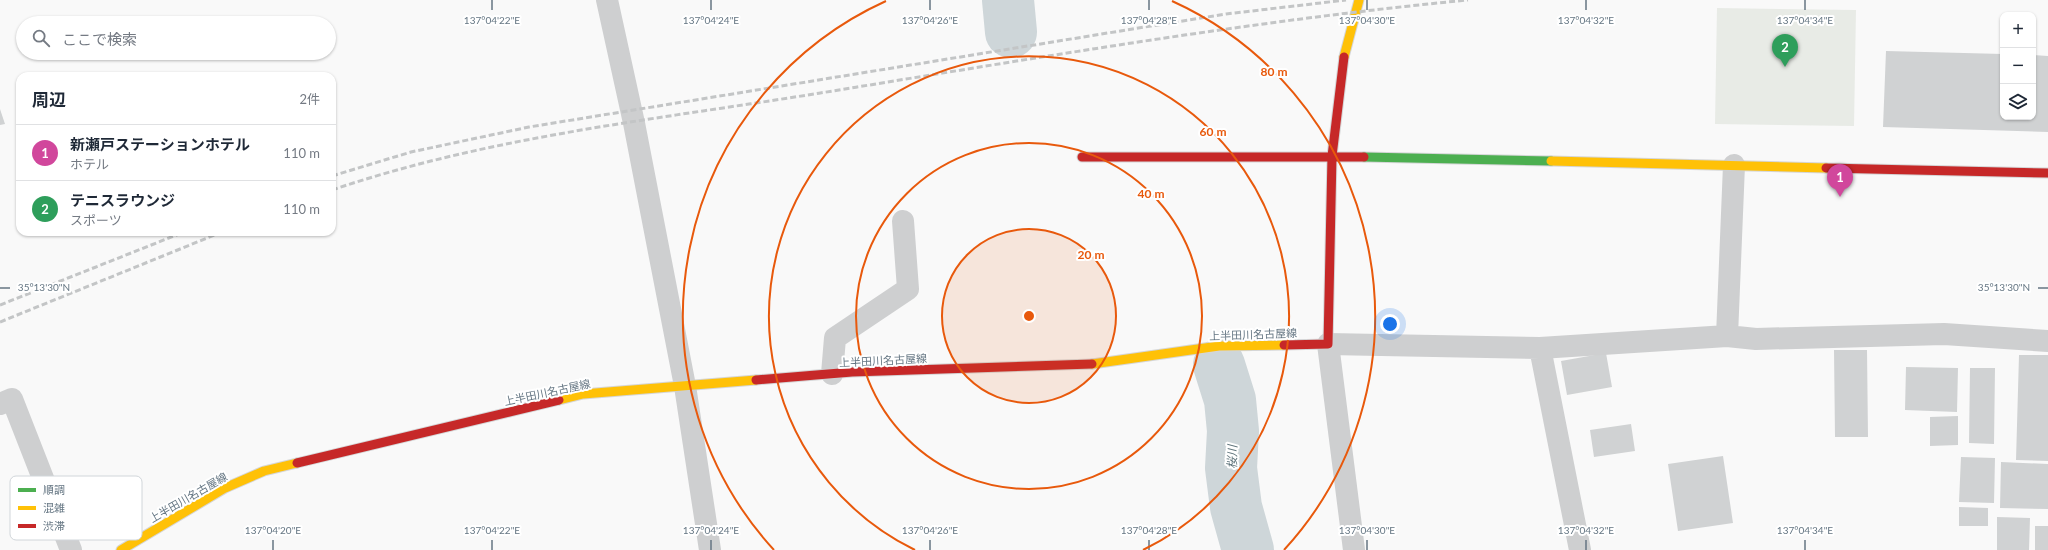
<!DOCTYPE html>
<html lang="ja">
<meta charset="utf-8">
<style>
:root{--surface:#fff;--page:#f6f6f7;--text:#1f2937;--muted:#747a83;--line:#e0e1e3;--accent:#ea580c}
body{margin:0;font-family:Lato,"Noto Sans JP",sans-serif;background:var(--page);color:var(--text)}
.controls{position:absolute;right:12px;top:12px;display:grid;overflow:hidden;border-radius:8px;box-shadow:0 1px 3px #0004}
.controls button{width:36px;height:36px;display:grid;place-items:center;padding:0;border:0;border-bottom:1px solid var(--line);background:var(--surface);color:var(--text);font:20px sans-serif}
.you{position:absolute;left:1390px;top:324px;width:14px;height:14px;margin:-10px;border:3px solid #fff;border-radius:50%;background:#1a73e8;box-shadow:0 0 0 6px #1a73e833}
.badge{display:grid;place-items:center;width:26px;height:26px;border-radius:50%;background:var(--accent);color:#fff;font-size:13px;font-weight:700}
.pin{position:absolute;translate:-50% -33px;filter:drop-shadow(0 1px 2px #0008)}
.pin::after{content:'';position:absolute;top:21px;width:14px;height:12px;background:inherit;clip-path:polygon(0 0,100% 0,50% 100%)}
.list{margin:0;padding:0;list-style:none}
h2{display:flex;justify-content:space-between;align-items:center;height:52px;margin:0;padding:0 16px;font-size:17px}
h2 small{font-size:13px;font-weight:400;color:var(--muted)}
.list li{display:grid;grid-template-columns:26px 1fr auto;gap:12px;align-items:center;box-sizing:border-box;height:56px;padding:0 16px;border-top:1px solid var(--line)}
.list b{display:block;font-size:15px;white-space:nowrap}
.list p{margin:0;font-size:13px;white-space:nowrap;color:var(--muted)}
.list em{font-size:13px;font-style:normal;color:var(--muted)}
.icon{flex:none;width:22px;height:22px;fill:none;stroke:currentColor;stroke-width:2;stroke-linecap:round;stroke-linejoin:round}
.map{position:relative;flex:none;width:2048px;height:550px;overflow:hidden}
.search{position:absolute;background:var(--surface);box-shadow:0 1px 3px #0004;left:16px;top:16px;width:320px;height:44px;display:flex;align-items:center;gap:10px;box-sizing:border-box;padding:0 14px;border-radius:22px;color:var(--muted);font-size:15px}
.panel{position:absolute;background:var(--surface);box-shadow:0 1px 3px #0004;left:16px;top:72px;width:320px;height:164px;border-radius:12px}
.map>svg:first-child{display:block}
.green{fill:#e8ebe6}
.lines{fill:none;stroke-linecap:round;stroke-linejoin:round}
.river{stroke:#ced6d9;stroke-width:52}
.building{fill:#d0d2d3}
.fast-casing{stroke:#d5d6d7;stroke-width:11}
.slow-casing{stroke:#d5d6d7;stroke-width:11}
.jam-casing{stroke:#d5d6d7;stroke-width:11}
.street{stroke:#cecfd0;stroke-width:22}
.fast{stroke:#4caf50;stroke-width:9}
.slow{stroke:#ffc107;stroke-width:9}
.jam{stroke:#c62828;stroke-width:9}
.rail{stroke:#c3c5c6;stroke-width:3;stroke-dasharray:6 3;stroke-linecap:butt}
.ticks{fill:none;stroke:#657683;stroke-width:1.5}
.ring{fill:none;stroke:#e8590c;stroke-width:2}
.labels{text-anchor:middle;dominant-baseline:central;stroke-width:4;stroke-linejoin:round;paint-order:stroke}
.street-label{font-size:11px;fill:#657683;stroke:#fff}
.water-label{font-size:12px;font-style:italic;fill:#60757c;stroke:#fff}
.key{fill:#fff;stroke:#d1d6da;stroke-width:1}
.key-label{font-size:11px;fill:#657683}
.ticks-label{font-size:10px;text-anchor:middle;fill:#657683;stroke:#fff;stroke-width:4;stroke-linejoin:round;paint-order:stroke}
.centre{fill:#e8590c;stroke:#fff;stroke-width:2}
.ring-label{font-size:12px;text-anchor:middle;font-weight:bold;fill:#e8590c;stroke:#fff;stroke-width:4;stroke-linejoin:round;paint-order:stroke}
</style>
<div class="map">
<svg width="2048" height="550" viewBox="0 0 2048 550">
<rect width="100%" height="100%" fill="#f9f9f9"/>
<path class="green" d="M1717,8L1856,10L1854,126L1715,124Z"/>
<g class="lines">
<path class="river" d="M1008,0L1011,32
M1219,365L1230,400L1233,431L1231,468L1236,507L1248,550"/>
</g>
<path class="building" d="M1886,51L2003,54V117H2033V55L2048,56V132L1883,127Z
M0,109L5,124L0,125Z
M1834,350H1867L1868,437H1835Z
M1606,353L1612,387L1567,395L1561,361Z
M2019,355H2048V461L2016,460Z
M1906,367L1958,368L1957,412L1905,410Z
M1970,368H1995L1994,444L1969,443Z
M1958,416V445L1930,446V417Z
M1631,424L1635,451L1594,457L1590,430Z
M1723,456L1733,523L1678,531L1668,464Z
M1961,457L1995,458L1994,503L1959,502Z
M2001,462L2048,464V509L2000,508Z
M1959,507L1988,508V526H1959Z
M1997,517L2030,518L2029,550H1997Z
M2035,526H2048V550H2035Z"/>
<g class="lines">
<g class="fast-casing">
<path id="fast" d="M1364,157L1551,161"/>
</g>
<g class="slow-casing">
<path id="slow" d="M1344,57L1359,0
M1551,161L1826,168
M1092,364L1219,346L1284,345
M559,400L583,394L756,380
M121,550L225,488L264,471L297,463"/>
</g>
<g class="jam-casing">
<path id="jam" d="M1082,157H1364
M1826,168L2048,173
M1284,345L1328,344L1332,156L1344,57
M756,380L852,372L1092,364
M297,463L559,400"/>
</g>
<path class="street" d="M607,0L634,123L685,386L710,550
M1727,336L1734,165
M1540,348L1580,550
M832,374L835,338L908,289L903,221
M0,404L12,399L71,550
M1354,550L1328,344L1540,348L1727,336L1756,339L1944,334L2048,341"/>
<use href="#fast" class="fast"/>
<use href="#slow" class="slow"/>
<use href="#jam" class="jam"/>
<path class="rail" d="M332,176L411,152L529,127L1151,26L1226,14L1346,0
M332,190C488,137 652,120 814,94C1031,59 1248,21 1468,0
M0,305L184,232
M0,322L222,232"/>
</g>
<path class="ticks" d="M492,0V10M711,0V10M930,0V10M1149,0V10M1367,0V10M1586,0V10M1805,0V10M0,288H10M2038,288H2048M273,540V550M492,540V550M711,540V550M930,540V550M1149,540V550M1367,540V550M1586,540V550M1805,540V550"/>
<circle cx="1029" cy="316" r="87" fill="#e8590c" fill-opacity=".12"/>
<g class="ring">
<circle cx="1029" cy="316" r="87"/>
<circle cx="1029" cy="316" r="173"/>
<path d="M915 550A260 260 0 1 1 1143 550"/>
<path d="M774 550A346 346 0 0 1 886 1M1172 1A346 346 0 0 1 1284 550"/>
</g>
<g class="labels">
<g class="street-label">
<text transform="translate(1253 334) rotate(-2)">上半田川名古屋線</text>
<text transform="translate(883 360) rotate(-3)">上半田川名古屋線</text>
<text transform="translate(547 392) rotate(-12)">上半田川名古屋線</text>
<text transform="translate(188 497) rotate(-30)">上半田川名古屋線</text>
</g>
<g class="water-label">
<text transform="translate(1232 457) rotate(-89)">桜川</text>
</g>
</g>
<rect x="10" y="476" width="132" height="64" rx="6" class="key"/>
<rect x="18" y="488" width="18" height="4" fill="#4caf50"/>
<rect x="18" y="506" width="18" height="4" fill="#ffc107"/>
<rect x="18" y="524" width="18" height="4" fill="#c62828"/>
<g class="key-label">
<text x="43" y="494">順調</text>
<text x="43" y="512">混雑</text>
<text x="43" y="530">渋滞</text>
</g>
<g class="ticks-label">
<text x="492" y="24">137°04'22"E</text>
<text x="711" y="24">137°04'24"E</text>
<text x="930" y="24">137°04'26"E</text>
<text x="1149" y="24">137°04'28"E</text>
<text x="1367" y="24">137°04'30"E</text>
<text x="1586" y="24">137°04'32"E</text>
<text x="1805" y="24">137°04'34"E</text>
<text x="44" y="291">35°13'30"N</text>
<text x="2004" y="291">35°13'30"N</text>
<text x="273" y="534">137°04'20"E</text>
<text x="492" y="534">137°04'22"E</text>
<text x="711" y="534">137°04'24"E</text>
<text x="930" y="534">137°04'26"E</text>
<text x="1149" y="534">137°04'28"E</text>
<text x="1367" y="534">137°04'30"E</text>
<text x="1586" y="534">137°04'32"E</text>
<text x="1805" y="534">137°04'34"E</text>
</g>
<circle cx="1029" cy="316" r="6" class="centre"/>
<g class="ring-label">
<text x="1274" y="76">80 m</text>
<text x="1213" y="136">60 m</text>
<text x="1151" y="198">40 m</text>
<text x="1091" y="259">20 m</text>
</g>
</svg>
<div class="controls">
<button>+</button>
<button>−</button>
<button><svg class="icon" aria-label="layers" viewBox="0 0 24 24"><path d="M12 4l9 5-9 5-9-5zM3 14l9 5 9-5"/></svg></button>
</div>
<div class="you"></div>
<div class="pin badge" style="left:1840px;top:197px;background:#d1479c">1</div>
<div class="pin badge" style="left:1785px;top:67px;background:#2e9e5b">2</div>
<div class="search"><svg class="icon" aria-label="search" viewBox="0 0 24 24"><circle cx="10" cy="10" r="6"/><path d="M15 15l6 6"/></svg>ここで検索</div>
<section class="panel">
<h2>周辺<small>2件</small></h2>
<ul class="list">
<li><span class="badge" style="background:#d1479c">1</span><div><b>新瀬戸ステーションホテル</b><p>ホテル</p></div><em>110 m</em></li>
<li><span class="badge" style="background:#2e9e5b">2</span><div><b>テニスラウンジ</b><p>スポーツ</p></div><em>110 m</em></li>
</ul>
</section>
</div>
